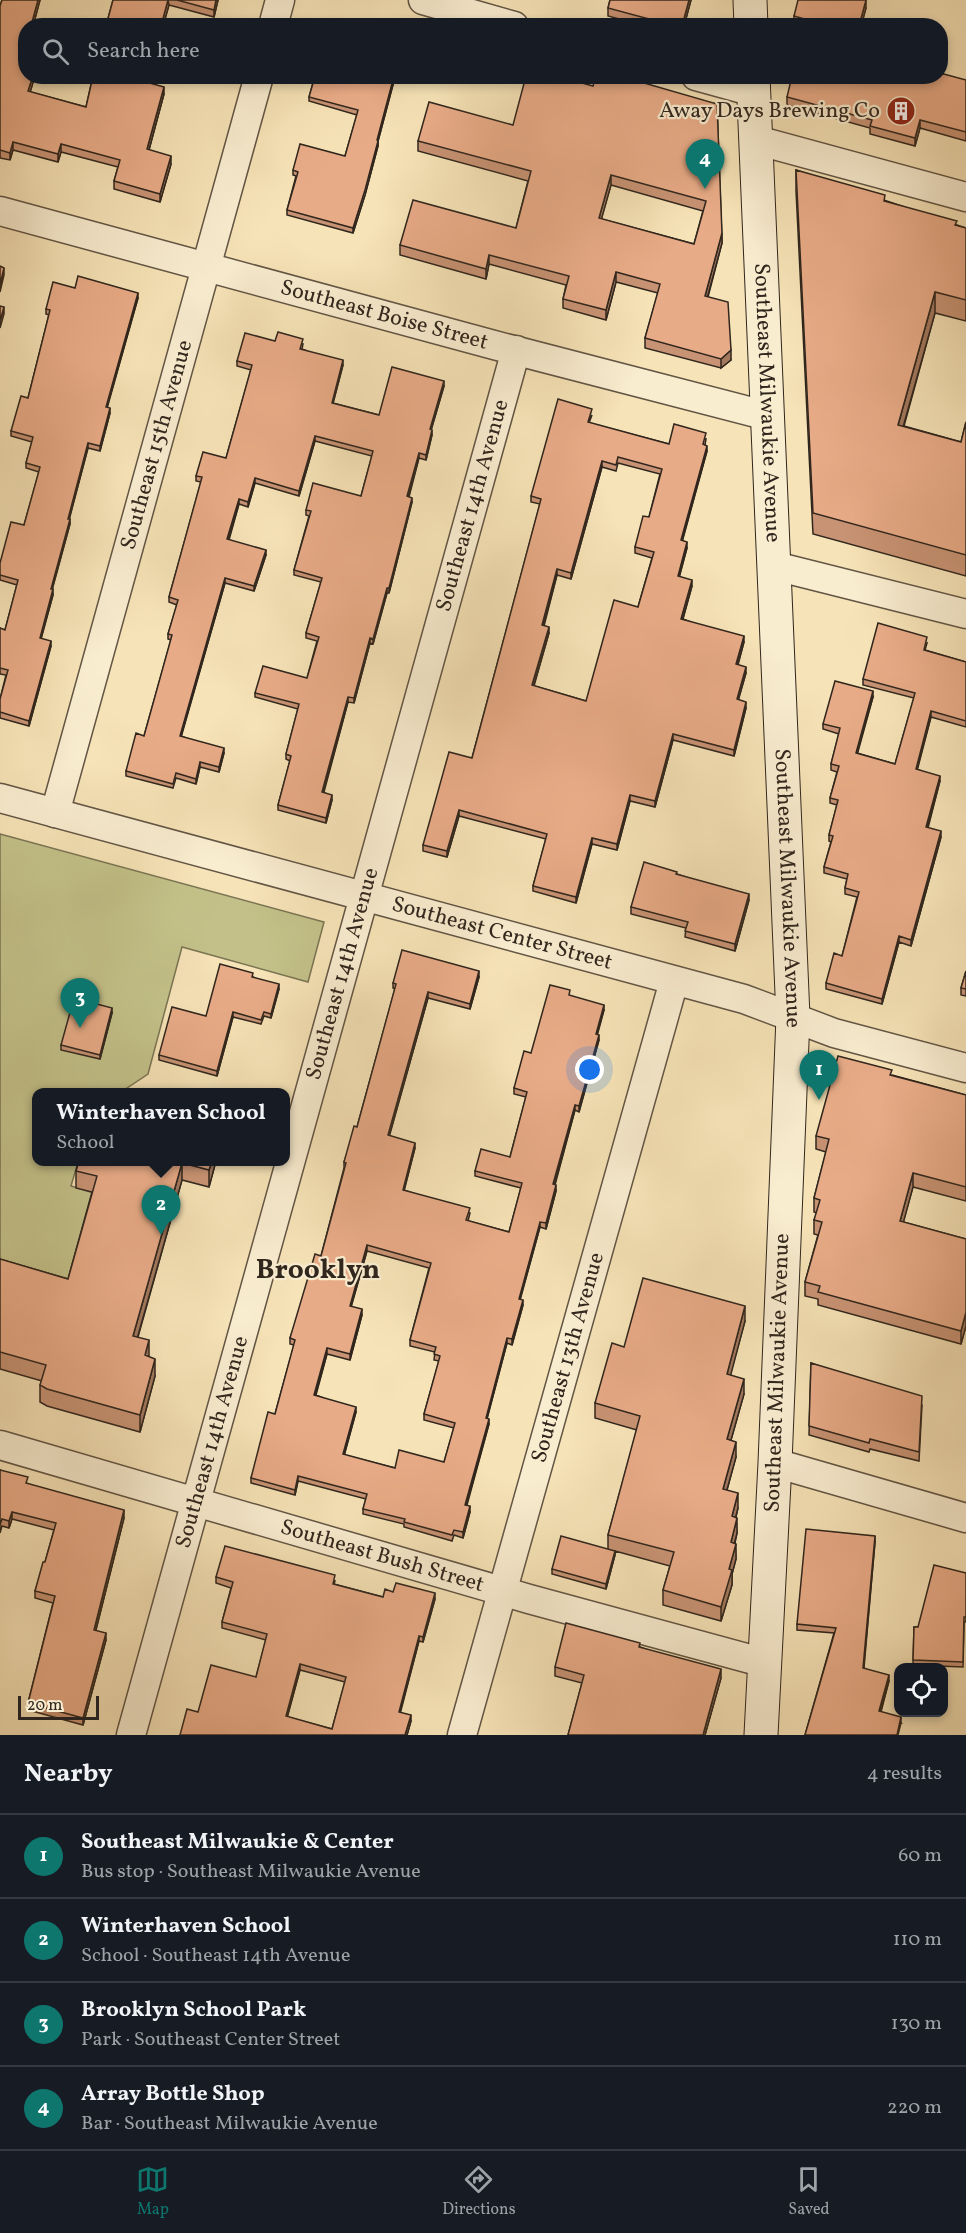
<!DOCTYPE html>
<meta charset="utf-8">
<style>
:root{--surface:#171b24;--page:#242831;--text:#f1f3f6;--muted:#9ea1a6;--line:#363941;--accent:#0f766e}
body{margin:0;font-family:Vollkorn,serif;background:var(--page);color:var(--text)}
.controls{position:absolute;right:18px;bottom:18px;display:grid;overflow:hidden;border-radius:12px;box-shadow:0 3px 9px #0003}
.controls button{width:54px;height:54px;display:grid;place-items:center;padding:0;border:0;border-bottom:2px solid var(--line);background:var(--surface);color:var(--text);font:30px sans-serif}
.scale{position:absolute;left:18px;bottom:15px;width:81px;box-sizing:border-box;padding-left:6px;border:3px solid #30261d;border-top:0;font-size:16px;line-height:21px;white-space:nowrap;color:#30261d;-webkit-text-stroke:4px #f9edd0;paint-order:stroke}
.you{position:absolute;left:590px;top:1070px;width:21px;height:21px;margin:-15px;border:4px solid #fff;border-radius:50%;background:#1a73e8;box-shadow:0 0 0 9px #1a73e833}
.badge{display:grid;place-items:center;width:39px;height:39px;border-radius:50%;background:var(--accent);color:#fff;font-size:20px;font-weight:700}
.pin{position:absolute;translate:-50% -50px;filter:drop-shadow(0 2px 3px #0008)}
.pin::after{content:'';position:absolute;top:32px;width:21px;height:18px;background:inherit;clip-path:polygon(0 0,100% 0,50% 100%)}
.popup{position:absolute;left:32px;top:1088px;width:258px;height:78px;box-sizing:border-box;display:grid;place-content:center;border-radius:12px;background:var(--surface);filter:drop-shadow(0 2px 4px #0005);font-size:20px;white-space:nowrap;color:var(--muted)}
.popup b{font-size:22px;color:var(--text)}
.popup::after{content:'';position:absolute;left:50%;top:100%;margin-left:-12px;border:12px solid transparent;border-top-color:var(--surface)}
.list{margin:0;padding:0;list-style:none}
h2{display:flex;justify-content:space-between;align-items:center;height:78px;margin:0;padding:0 24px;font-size:26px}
h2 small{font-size:20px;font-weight:400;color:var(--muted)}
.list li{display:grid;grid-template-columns:39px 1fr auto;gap:18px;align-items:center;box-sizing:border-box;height:84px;padding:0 24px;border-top:2px solid var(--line)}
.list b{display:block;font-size:22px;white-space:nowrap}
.list p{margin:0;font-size:20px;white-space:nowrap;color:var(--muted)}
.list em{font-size:20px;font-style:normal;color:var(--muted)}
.icon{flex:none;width:33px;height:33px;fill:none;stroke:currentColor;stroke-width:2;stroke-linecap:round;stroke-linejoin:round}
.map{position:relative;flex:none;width:966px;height:1735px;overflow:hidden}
.search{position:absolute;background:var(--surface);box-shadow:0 3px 9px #0003;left:18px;right:18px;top:18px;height:66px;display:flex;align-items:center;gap:15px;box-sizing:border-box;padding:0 21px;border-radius:24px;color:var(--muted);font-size:22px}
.sheet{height:414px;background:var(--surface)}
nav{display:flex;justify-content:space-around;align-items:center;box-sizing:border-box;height:84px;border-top:2px solid var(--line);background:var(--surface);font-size:16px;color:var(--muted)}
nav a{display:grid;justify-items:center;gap:3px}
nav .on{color:var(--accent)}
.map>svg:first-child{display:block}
.green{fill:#c3c189;stroke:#7a7453;stroke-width:1.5}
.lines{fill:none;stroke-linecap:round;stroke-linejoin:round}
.minor-casing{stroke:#625544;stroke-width:31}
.secondary-casing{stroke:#30261d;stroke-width:35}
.minor{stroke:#f9edd0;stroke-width:28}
.secondary{stroke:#f9edd0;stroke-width:33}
.wall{fill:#c89374;stroke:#30261d;stroke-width:1.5;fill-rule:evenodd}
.shaded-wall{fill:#a2785e;stroke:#30261d;stroke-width:1.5}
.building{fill:#e8ab87;stroke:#30261d;stroke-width:1.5;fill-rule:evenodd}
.labels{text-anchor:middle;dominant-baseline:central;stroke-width:4.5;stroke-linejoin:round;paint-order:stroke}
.poi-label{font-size:22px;fill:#30261d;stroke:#f9edd0;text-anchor:end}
.street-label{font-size:22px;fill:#30261d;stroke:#f9edd0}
.district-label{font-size:28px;font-weight:bold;fill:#30261d;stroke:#f9edd0}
</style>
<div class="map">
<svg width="966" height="1735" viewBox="0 0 966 1735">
<rect width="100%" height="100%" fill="#f6e3b7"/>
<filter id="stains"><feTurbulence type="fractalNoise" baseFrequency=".00333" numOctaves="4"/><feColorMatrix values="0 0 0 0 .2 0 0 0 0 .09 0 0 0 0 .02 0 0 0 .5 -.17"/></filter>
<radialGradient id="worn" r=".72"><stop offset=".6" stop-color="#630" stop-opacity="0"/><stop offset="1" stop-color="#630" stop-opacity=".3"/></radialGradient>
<path class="green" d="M0,834L324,922L308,982L182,947L148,1074L121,1092H36V1162H78L71,1186L97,1194L69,1295L0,1276Z"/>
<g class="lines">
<g class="minor-casing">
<g id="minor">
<path d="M423,0L514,26"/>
<path d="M273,26L280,0"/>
<path d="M696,76L754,92"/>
<path d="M756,140L966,197"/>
<path id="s1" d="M0,211L494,345L768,416"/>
<path d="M775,566L966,614"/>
<path id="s2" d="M0,798L744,999L834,1033L966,1068"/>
<path id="s3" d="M55,813L259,76"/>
<path id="s4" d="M0,1445L529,1599L765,1663"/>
<path d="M775,1463L966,1518"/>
<path id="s5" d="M131,1735L516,350"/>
<path id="s6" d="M462,1735L674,981"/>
</g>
</g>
<g class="secondary-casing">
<g id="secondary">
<path d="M750,0L751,26"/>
<path id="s7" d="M753,76L793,1017L775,1463L761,1735"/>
</g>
</g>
<use href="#minor" class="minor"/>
<use href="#secondary" class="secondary"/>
</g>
<path class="wall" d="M2,0H40L33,26H26L35,76L30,92L86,107L93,76H150L148,82L164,94L149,150L171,164L160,202L114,189V181L118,167L61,152L58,162L13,150L10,160L0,158V6Z
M113,0H218L214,17L169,5L163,26H106Z
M610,0H691L684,26H645L608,16V8Z
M866,8L861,26H799L794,24V16Z
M315,76H403L401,82L394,81L378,141V146L365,195L353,233L287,215V210L296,176L293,175V170L345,156L357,115L309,101V97Z
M966,80V141L920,128L915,146L870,134V128L787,105V97Z
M593,86L717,104L722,243L708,297L731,360L721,368L645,348V338L658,293L616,282L606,320L563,308V299L566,285L489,264L486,279L400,255V245L516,228L528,181L418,151V141L513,125ZM611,185L703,211L694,244L601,219Z
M796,170L966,228V321L935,313L904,426L961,442L966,422V576L813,534L796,191Z
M75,288L138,298L107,407L110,413L100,451L88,448L69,519L70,524L52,589L53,595L41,638L51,646L29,726L0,718V699L6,675L0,674V628L5,630L17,585L0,580V563L24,525L39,472L26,468V463L32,442L11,436V431L28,398L49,315L46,314V309Z
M275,341L303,344L302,349L343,365L333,403L379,415L444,386L431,430L432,435L426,460L419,458L409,497L412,502L389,593H387L373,644L370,643L354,703L348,702L324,792L332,800L326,823L278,810V805L290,761L286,759V754L298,709L255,697V693L307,678L317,641L306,638V633L321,582L294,575V570L309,516L306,515V510L361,496L372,456L315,441L299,496L255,483L248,507L239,504L229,540L266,555L254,591L225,583L181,736L224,753L219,772L200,767L196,784L176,778L173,788L126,776V771L144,736L171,640L168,639V634L177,605L169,602V597L201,482L196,481V476L226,458L251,370L237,366V361Z
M592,415L589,423L669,444L706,439L705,445L707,451L682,541L687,548L679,577L692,586L683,619L744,642L738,665L746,673L738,700L746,708L734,756L673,740L655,807L630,801L617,850L592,844L576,903L533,891V886L546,839L459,816L447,857L423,851V845L472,758L540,504L531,502V496ZM618,463L660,474L649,517L635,547V553L652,558L638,607L586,701L534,686L549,633L544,626L557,575L571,579L602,467L616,471Z
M927,643L925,650L966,662V727L931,717L917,769L940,781L928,828L941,837L911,946L899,942L882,1004L826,989V983L842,956L857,897L845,894V888L847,879L824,873V867L831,842L829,841V835L837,805L830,803V798L837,772L831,770V764L839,734L823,729V724L873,697L857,753L895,764L914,698L863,685V679Z
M677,874L749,900L735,951L685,937L686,928L631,914V907Z
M966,971V996L961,995V988Z
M253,977L279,989L271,1018L264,1016L261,1024L233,1017L217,1076L159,1060V1055Z
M479,977L470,1009L428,998L389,1136L415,1148L404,1190L470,1213L468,1221L509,1232L521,1188L475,1176V1171L510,1157L526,1097L514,1094V1088L531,1053L570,996L604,1010L597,1034L599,1040L579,1112L575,1110L555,1185L556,1191L546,1229L540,1227L520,1299L523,1305L512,1345L507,1343L487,1418L489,1424L467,1505L470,1512L463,1538L454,1535L452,1541L404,1527V1524L363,1514V1509L366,1499L298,1481L295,1495L251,1483V1478L275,1414L294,1345L290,1344V1338L321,1256L344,1168V1162L357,1127L395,989L393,988V983ZM367,1251L429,1268L410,1340V1346L435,1352L434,1360L439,1361L424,1414V1420L454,1428L444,1462L395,1468L344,1455L356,1412L316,1395L327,1354L350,1360L362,1315L351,1306Z
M112,1013L100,1059L61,1050V1045Z
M892,1075L966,1095V1201L913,1187L903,1222L966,1239V1326L961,1344L818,1305V1299L805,1296V1282L818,1235L814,1234V1220L817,1213L814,1212V1198L826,1152L816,1149V1136Z
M79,1161H216L209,1187L182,1180L138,1337L149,1357L155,1376L140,1432L47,1406L40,1402V1385L42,1381L0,1369V1259L68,1279L92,1192L76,1188V1171Z
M745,1321L730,1375L744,1394L731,1440L736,1457L727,1490L738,1508L736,1517L737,1533L735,1543L736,1559L732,1574V1585L721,1621L663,1605V1590L670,1566L615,1551V1555L606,1589L552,1574V1569L608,1549V1535L637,1430L595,1418V1403L624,1347Z
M811,1363L922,1405L919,1461L870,1449L869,1452L809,1435Z
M0,1470L28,1484L124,1518L96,1630L106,1640L83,1725L28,1710V1703L53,1603L35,1598V1591L45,1562L54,1530L12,1519L9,1528L2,1526L0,1533Z
M875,1542L864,1668L889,1681L881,1712L901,1723L805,1735L834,1633L797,1630V1624Z
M966,1573V1622H964L963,1667L913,1665L914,1627H918Z
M216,1577L335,1581L334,1584L383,1597L393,1592L435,1599L423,1642L419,1641L400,1712L411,1721L407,1735H180L198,1712L256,1677L266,1640L222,1628V1622L231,1588L216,1583ZM300,1670L345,1682L332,1729L287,1717Z
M640,1647L721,1678L705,1735H568L582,1683L555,1676V1667Z"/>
<path class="shaded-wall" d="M38,0H40L33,26H31Z
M168,0L169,5L163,26H161Z
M216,0H218L214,17V10Z
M689,0H691L684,26H682Z
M866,0V8L861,26H859Z
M33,76H35L28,99V91Z
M394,76V81L377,145V140Z
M164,87V94L147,157V149Z
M920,120V128L915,146V138Z
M378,141V146L365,195L353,233V228Z
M13,142V150L10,160V153Z
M61,144V152L58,162V154Z
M171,156V164L160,202V194Z
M611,175V185L599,228V218Z
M722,233V243L705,306V296Z
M489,255V264L486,279V269Z
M4,268V275L0,292V285Z
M616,272V282L606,320V310Z
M935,292V313L898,445V425Z
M138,293V298L106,412V407Z
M4,307V314L0,328V321Z
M731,350V360L721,368V359Z
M343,360V365L332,407V403Z
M444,381V386L430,434V429Z
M110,408V413L100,451V446Z
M432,430V435L426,460V455Z
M315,436V441L299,496V491Z
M88,443V448L68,524V519Z
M707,446V451L681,546V540Z
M419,453V458L407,501V496Z
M602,461V467L571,579V573Z
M255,478V483L248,507V502Z
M412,498V502L389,593V588Z
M239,499V504L227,544V539Z
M70,519V524L51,594V589Z
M687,542V548L678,582V576Z
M266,550V555L254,591V586Z
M557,569V575L542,631V625Z
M225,578V583L180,741V736Z
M692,580V586L681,625V619Z
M387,588V593L373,644V639Z
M53,589V595L40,643V638Z
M549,627V633L532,691V685Z
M744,636V642L736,670V664Z
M370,638V643L354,703V698Z
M51,641V646L29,726V721Z
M746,667V673L737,705V699Z
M873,691V697L856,759V753Z
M348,697V702L322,797V792Z
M746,702V708L734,756V750Z
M931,711V717L916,775V769Z
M673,734V740L655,807V801Z
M224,748V753L219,772V767Z
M200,762V767L196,784V779Z
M940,776V781L926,833V827Z
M332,795V800L326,823V818Z
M630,795V801L617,850V844Z
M459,810V816L447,857V851Z
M941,831V837L911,946V940Z
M592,838V844L576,903V897Z
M749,894V900L735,951V944Z
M899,936V942L882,1004V999Z
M479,971V977L470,1009V1004Z
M279,984V989L271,1018V1014Z
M428,992V998L388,1141V1135Z
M604,1005V1010L596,1040V1034Z
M112,1008V1013L100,1059V1055Z
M233,1012V1017L217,1076V1071Z
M599,1035V1040L579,1112V1106Z
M575,1105V1110L553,1190V1184Z
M415,1143V1148L403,1195V1190Z
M212,1161H216L209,1187V1170Z
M182,1163V1180L133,1353V1336Z
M913,1173V1187L900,1235V1221Z
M556,1185V1191L546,1229V1223Z
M540,1222V1227L519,1304V1299Z
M367,1245V1251L350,1311V1306Z
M523,1300V1305L512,1345V1339Z
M745,1306V1321L727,1389V1374Z
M362,1309V1315L350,1360V1354Z
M966,1312V1326L961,1344V1331Z
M507,1338V1343L486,1423V1418Z
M149,1340V1358L145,1355Z
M327,1348V1354L314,1400V1395Z
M155,1359V1376L140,1432V1415Z
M744,1379V1394L727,1454V1439Z
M356,1407V1412L343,1460V1454Z
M489,1419V1424L465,1510V1505Z
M736,1442V1457L723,1504V1489Z
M298,1476V1481L295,1495V1490Z
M738,1493V1508L732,1531V1516Z
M470,1506V1512L463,1538V1532Z
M124,1510V1518L94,1637V1630Z
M12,1512V1519L9,1528V1521Z
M737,1518V1533L731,1557V1542Z
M875,1536V1542L863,1674V1668Z
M736,1544V1559L732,1574V1585L721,1621V1607L729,1569Z
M615,1551V1555L606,1589V1584Z
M435,1593V1599L423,1642V1637Z
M106,1633V1640L83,1725V1718Z
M419,1636V1641L399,1718V1712Z
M300,1664V1670L286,1722V1716Z
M721,1669V1678L705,1735H703Z
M889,1675V1681L879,1717V1711Z
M411,1715V1721L407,1735H405Z
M901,1717V1723L898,1735H897Z"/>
<path class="building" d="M2,0H38L31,26H26V76H33L28,91L86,107L93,76H147L146,82L164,87L147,149L171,156L160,194L114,181L120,160L61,144L58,154L13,142L10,153L0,150V6Z
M113,0H168L161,26H106Z
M177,0H216L214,10Z
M610,0H689L682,26H675L608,8Z
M798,0H866L859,26H806L808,20L794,16Z
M940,73L966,80V132L920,120L915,138L870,126L872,120L787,97L792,76H940Z
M315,76H394L377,140L378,141L365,190L353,228L287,210L298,172L293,170L300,144L345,156L358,110L309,97Z
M526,76H557L593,86L596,76H620L717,104L722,233L705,296L728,302L731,350L721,359L645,338L660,284L616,272L606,310L563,299L569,276L489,255L486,269L400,245L413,200L516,228L531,171L418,141L429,102L513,125ZM611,175L706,201L694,244L599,218Z
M796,170L885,195L884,201L957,221L955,225L966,228V300L935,292L898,425L961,442L966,422V555L813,513Z
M0,266L4,268L0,285Z
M78,276L138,293L106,407L110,408L100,446L88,443L68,519H70L51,589H53L40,638L51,641L29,721L0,712V699L8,670L0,668V628L5,630L18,580L0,575V563L11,522L24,525L40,467L26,463L33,437L11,431L21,396L28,398L50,310L46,309L53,282L75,288Z
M0,306L4,307L0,321Z
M278,332L303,339L300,349L343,360L332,403L379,415L392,367L444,381L430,429L432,430L426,455L419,453L407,496L412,498L389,588H387L373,639L370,638L354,698L348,697L329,766L322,792L332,795L326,818L278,805L291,756L286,754L299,704L255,693L263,666L307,678L319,637L306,633L322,578L294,570L311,511L306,510L313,483L361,496L373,451L315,436L299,491L255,478L248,502L239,499L227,539L266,550L254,586L225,578L180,736L224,748L219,767L200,762L196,779L176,773L173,784L126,771L136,733L144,736L172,635L168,634L178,600L169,597L202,477L196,476L203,452L226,458L252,365L237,361L245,333L275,341Z
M558,399L592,409L588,422L669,444L674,424L706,433L703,444L707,446L681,540L687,542L678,576L692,580L681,619L744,636L736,664L746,667L737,699L746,702L734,750L673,734L655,801L630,795L617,844L592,838L576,897L533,886L547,834L459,810L447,851L423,845L449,752L472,758L541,499L531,496ZM618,457L662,469L649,517L643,516L635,547L654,552L638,607L614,600L586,701L532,685L549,627L542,625L557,569L571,573L602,461L616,465Z
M878,623L927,637L924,650L966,662V721L931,711L916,769L940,776L926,827L941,831L911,940L899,936L882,999L826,983L834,953L842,956L859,892L845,888L848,874L824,867L833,836L829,835L838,800L830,798L839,766L831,764L840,728L823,724L835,681L873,691L856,753L895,764L915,693L863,679Z
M644,862L677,872L676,874L749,894L735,944L685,931L688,922L631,907Z
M402,950L479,971L470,1004L428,992L388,1135L415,1143L403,1190L470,1208L466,1220L509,1232L522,1183L475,1171L481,1149L510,1157L527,1092L514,1088L524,1051L531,1053L550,985L570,990L569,995L604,1005L596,1034L599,1035L579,1106L575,1105L553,1184L556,1185L546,1223L540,1222L519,1299L523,1300L512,1339L507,1338L486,1418L489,1419L465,1505L470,1506L463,1532L454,1530L452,1535L404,1522L405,1519L363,1509L367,1494L298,1476L295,1490L251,1478L268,1412L275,1414L295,1340L290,1338L315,1254L321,1256L346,1163L344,1162L354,1126L357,1127L396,984L393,983ZM367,1245L431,1263L410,1340L436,1347L434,1354L440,1356L424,1414L455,1423L444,1462L399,1450L395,1468L343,1454L356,1407L314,1395L327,1348L350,1354L362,1309L350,1306Z
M220,964L253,973L252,977L279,984L271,1014L264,1012L261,1020L233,1012L217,1071L159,1055L172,1007L206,1016Z
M966,971V989L961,988Z
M74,998L112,1008L100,1055L61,1045Z
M838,1056L892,1070L890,1075L966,1095V1187L913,1173L900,1221L966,1239V1312L961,1331L818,1292L820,1286L805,1282L822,1222L814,1220L820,1200L814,1198L829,1139L816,1136Z
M79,1161H212L209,1170L182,1163L133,1336L149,1340L145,1355L155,1359L140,1415L47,1389L40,1385L46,1365L0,1352V1259L68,1279L97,1176L76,1171Z
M643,1278L745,1306L727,1374L744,1379L727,1439L736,1442L723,1489L738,1493L732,1516L737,1518L731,1542L736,1544L729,1569L732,1570L721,1607L663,1590L674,1552L608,1535L640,1416L595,1403L612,1343L624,1347Z
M811,1363L922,1396L919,1452L870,1439L869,1443L809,1426Z
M0,1470L28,1477L26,1483L124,1510L94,1630L106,1633L83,1718L28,1703L55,1596L35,1591L43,1562H45L56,1523L12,1512L9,1521L2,1519L0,1525Z
M806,1529L875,1536L863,1668L889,1675L879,1711L901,1717L897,1735H805L836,1628L797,1624Z
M561,1536L615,1551L606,1584L552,1569Z
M225,1546L335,1575L333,1584L383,1597L385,1589L393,1592L396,1583L435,1593L423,1637L419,1636L399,1712L411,1715L405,1735H180L187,1709L198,1712L211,1665L256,1677L267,1634L222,1622L233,1582L216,1577ZM300,1664L346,1677L332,1729L286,1716Z
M934,1565L966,1573V1617H964L963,1662L913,1660L914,1627H918Z
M566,1623L640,1643L639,1647L721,1669L703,1735H568L584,1675L555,1667Z"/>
<defs>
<g id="building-disc" transform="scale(1.5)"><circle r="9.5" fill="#8f2418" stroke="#f9edd0"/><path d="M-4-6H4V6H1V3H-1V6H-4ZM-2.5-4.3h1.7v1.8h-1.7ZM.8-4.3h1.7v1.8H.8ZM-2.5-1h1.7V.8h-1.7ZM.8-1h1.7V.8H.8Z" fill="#fff"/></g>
</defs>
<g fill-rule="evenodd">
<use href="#building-disc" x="901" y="111"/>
</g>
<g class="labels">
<g class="poi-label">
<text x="880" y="111">Away Days Brewing Co</text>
</g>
<g class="street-label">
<text stroke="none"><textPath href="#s1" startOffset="398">Southeast Boise Street</textPath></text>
<text stroke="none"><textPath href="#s7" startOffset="327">Southeast Milwaukie Avenue</textPath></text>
<text stroke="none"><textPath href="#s3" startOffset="382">Southeast 15th Avenue</textPath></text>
<text stroke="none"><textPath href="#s5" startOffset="1276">Southeast 14th Avenue</textPath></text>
<text stroke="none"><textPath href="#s7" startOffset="813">Southeast Milwaukie Avenue</textPath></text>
<text stroke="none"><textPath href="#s2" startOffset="520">Southeast Center Street</textPath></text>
<text stroke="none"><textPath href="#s5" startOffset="790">Southeast 14th Avenue</textPath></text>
<text stroke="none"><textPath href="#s6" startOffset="392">Southeast 13th Avenue</textPath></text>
<text transform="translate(778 1373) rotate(-88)">Southeast Milwaukie Avenue</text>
<text stroke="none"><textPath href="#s5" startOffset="304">Southeast 14th Avenue</textPath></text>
<text stroke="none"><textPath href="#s4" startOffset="398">Southeast Bush Street</textPath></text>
</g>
<g class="district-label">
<text x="318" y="1270">Brooklyn</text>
</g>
</g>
<rect width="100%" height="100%" filter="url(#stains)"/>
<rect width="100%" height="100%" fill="url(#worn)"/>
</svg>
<div class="controls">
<button><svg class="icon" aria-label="locate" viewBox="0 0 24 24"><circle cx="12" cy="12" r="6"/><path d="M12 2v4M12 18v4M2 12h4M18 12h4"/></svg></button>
</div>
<div class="scale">20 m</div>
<div class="you"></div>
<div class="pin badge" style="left:819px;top:1100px">1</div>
<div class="pin badge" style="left:161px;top:1235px">2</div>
<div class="popup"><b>Winterhaven School</b>School</div>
<div class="pin badge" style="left:80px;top:1028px">3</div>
<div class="pin badge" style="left:705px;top:189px">4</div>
<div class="search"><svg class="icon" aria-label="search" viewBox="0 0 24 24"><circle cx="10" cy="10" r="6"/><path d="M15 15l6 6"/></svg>Search here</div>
</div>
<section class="sheet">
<h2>Nearby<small>4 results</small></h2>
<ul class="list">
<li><span class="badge">1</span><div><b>Southeast Milwaukie &amp; Center</b><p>Bus stop · Southeast Milwaukie Avenue</p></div><em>60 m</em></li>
<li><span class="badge">2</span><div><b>Winterhaven School</b><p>School · Southeast 14th Avenue</p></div><em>110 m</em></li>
<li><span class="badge">3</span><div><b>Brooklyn School Park</b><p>Park · Southeast Center Street</p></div><em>130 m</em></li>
<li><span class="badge">4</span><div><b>Array Bottle Shop</b><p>Bar · Southeast Milwaukie Avenue</p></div><em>220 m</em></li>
</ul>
</section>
<nav>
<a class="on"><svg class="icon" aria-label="map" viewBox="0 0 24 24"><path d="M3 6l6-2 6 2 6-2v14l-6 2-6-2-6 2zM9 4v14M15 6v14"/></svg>Map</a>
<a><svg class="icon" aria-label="directions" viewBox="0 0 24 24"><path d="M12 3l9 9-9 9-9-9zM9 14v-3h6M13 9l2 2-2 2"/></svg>Directions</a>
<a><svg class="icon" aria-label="saved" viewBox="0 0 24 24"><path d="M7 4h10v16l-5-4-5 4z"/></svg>Saved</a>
</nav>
